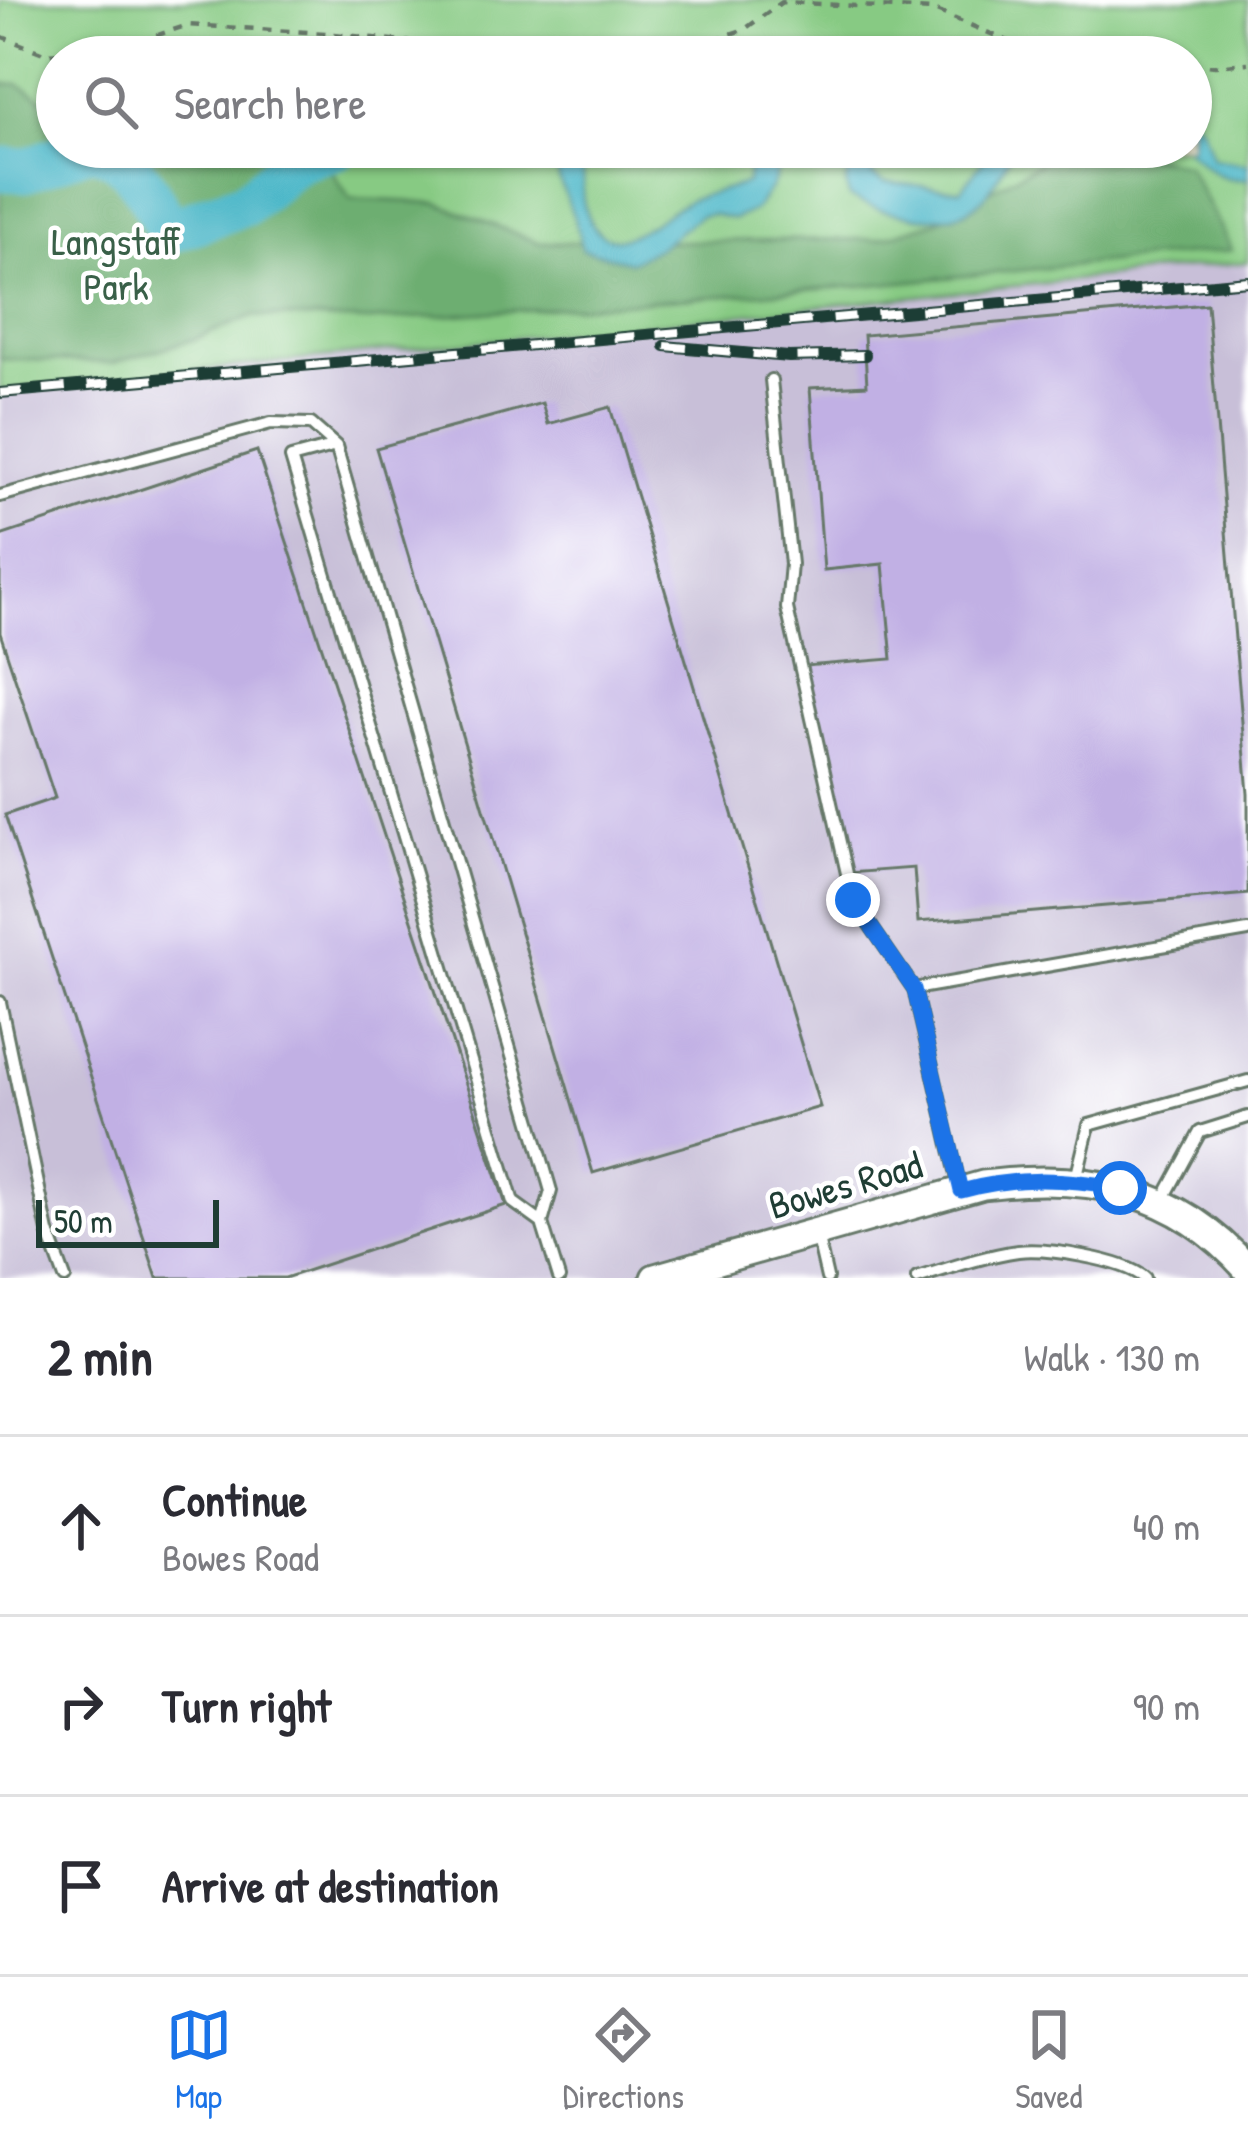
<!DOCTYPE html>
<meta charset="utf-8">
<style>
:root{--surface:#fff;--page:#f7f7f7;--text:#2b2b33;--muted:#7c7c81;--line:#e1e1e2;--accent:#1a73e8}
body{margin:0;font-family:"Patrick Hand",sans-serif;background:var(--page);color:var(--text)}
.scale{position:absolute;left:36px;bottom:30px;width:183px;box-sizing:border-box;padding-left:12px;border:6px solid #1f3d34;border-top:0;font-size:33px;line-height:42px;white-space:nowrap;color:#1f3d34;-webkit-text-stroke:9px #fff;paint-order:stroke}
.stop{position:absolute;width:36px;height:36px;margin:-27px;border:9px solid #1a73e8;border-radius:50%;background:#fff}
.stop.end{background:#1a73e8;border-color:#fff;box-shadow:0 3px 12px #0008}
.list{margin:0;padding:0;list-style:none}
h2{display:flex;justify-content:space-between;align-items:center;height:156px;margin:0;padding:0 48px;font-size:51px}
h2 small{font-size:39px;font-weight:400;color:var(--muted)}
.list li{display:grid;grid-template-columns:78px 1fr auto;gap:36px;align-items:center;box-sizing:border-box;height:180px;padding:0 48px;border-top:3px solid var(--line)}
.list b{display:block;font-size:45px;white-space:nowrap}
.list p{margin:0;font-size:39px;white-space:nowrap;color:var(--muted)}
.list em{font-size:39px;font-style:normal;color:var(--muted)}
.icon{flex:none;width:66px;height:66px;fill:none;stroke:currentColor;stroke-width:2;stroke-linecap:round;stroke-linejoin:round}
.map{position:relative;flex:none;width:1248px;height:1278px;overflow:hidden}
.search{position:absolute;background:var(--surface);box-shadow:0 3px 9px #0004;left:36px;right:36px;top:36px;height:132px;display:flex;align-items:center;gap:30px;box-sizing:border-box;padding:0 42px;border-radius:66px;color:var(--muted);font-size:45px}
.sheet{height:696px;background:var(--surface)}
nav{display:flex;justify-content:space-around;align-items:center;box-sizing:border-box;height:168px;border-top:3px solid var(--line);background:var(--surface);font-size:33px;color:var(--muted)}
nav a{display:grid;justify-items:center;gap:6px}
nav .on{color:var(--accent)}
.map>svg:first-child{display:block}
.industrial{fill:#c8bfd8}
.green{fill:#87ca83;stroke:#53845c;stroke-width:3;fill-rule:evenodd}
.forest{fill:#6dae71;stroke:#467652;stroke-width:3}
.water{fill:#4ab6c7;stroke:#347a7e;stroke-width:3}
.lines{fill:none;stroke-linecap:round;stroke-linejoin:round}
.river{stroke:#4ab6c7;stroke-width:45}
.building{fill:#c1b0e4}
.service-casing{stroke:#667869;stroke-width:16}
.tertiary-casing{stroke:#667869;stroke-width:33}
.path{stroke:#667869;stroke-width:4.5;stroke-dasharray:9 9;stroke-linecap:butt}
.service{stroke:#fff;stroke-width:10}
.tertiary{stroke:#fff;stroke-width:27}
.rail-casing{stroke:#1f3d34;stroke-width:12}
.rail{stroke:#fff;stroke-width:8;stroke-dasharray:22;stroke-linecap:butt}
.route{stroke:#1a73e8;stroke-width:15}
.labels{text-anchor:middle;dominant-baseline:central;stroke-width:9;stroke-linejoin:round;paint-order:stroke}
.park-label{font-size:39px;fill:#396048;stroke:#fff}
.street-label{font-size:39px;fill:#1f3d34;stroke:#fff}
</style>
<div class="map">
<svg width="1248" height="1278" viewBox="0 0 1248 1278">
<rect width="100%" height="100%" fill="#fff"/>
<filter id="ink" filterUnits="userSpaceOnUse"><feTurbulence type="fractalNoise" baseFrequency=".00833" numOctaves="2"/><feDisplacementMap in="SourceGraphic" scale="24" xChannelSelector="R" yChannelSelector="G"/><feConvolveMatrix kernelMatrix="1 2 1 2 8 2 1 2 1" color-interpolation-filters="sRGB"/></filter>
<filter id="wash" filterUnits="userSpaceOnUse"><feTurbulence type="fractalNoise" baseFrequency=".004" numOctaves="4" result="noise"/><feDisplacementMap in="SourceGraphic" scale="48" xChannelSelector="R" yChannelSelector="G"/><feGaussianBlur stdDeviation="2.7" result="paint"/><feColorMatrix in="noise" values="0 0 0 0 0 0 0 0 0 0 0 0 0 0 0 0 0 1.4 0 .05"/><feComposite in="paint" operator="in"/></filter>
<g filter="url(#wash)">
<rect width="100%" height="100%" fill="#ebe7cb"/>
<path class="industrial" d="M1248,262V1278H0V391Z"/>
<path class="green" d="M0,0H1248V262L0,391ZM57,57H1191V147H57Z"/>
<path class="forest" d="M0,84H18L57,107V147H316L350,199L437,203L540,243L879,239L938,221L1059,151L1114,147L1187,165L1232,250L859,286L370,321L252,316L195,339L113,363L0,359Z"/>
<path class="water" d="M1191,117L1202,128L1213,158L1248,164V179C1218,182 1205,166 1185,147H1191Z
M299,147H402C373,163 340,154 310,167C277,181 262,212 230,230L196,222L271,163Z
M537,147H570C593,172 577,182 585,208C606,276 659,212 692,199C710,192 728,191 747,183L750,147H787L771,187L755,210L734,219L711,214L699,216L659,247L630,262L582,249C578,220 564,197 556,169L539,158Z
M856,147H879L872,175L884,182L961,190L993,147H1014C1004,165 993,190 978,203C946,231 883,213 849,197L846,182Z"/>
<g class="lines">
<path class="river" d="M95,147C135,157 150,198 169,231L246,203L298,159L337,147
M0,169L26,170L88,147"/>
</g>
<g id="blocks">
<path class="building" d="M1207,304L1248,794V894L918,922L914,868L849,873L804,666L892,659L883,564L824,570L810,388L867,385L864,335Z
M542,403L548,424L610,407L820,1107L593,1173L376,448Z
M257,451L506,1205L285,1278H157L5,815L55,798L0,633V536Z"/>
</g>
</g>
<g filter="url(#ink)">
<use href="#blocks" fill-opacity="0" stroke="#667869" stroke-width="3"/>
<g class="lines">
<g class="service-casing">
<path id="service" d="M771,380L791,564L787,608L853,900L914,989
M336,446L291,458L513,1202L542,1223L559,1278
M0,496L271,423L311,424L336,446L551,1191L542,1223
M0,1002L48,1232L65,1278
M1076,1179L1089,1125L1248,1081
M960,1188L914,989L1248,931
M1163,1200L1200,1132L1248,1117
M817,1235L827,1278
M917,1278C950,1268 983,1256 1018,1251C1046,1248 1123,1259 1145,1278"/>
</g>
<g class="tertiary-casing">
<path id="tertiary" d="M655,1278L983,1185C1087,1172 1176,1187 1248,1270"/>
</g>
<path class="path" d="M0,36L46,54L119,48L188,25L325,33L557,57
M663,57L745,29L782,2L934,10L1020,46L1150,57
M1191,63L1215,66L1248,63"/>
<use href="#service" class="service"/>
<use href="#tertiary" class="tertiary"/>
<g class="rail-casing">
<path id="rail" d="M665,346L789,357L865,355
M0,393L1248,281"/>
</g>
<use href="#rail" class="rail"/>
</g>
</g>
<g class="lines" filter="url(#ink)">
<path class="route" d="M853,900L914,989L961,1191C1015,1176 1066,1178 1120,1188"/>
</g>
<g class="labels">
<g class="park-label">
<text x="116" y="240">Langstaff<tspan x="116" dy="45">Park</tspan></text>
</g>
<g class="street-label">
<text transform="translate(845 1184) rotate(-16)">Bowes Road</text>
</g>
</g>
</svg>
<div class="scale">50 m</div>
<div class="stop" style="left:1120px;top:1188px"></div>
<div class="stop end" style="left:853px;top:900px"></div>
<div class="search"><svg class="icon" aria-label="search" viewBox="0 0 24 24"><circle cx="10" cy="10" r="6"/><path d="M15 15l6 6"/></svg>Search here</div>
</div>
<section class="sheet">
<h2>2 min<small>Walk · 130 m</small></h2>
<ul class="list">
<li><svg class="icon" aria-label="ahead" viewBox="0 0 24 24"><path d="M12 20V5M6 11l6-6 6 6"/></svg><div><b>Continue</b><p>Bowes Road</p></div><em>40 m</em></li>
<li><svg class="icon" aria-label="right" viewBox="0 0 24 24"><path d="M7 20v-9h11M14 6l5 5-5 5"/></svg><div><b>Turn right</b></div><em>90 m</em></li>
<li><svg class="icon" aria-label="arrive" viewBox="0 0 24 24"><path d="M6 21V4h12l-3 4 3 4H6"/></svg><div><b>Arrive at destination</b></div></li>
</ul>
</section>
<nav>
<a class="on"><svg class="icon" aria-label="map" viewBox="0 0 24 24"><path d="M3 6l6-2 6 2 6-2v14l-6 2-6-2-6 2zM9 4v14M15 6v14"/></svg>Map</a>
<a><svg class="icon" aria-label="directions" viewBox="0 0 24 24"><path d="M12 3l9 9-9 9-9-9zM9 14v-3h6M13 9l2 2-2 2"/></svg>Directions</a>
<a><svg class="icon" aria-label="saved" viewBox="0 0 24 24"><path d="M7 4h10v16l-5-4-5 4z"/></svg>Saved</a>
</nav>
